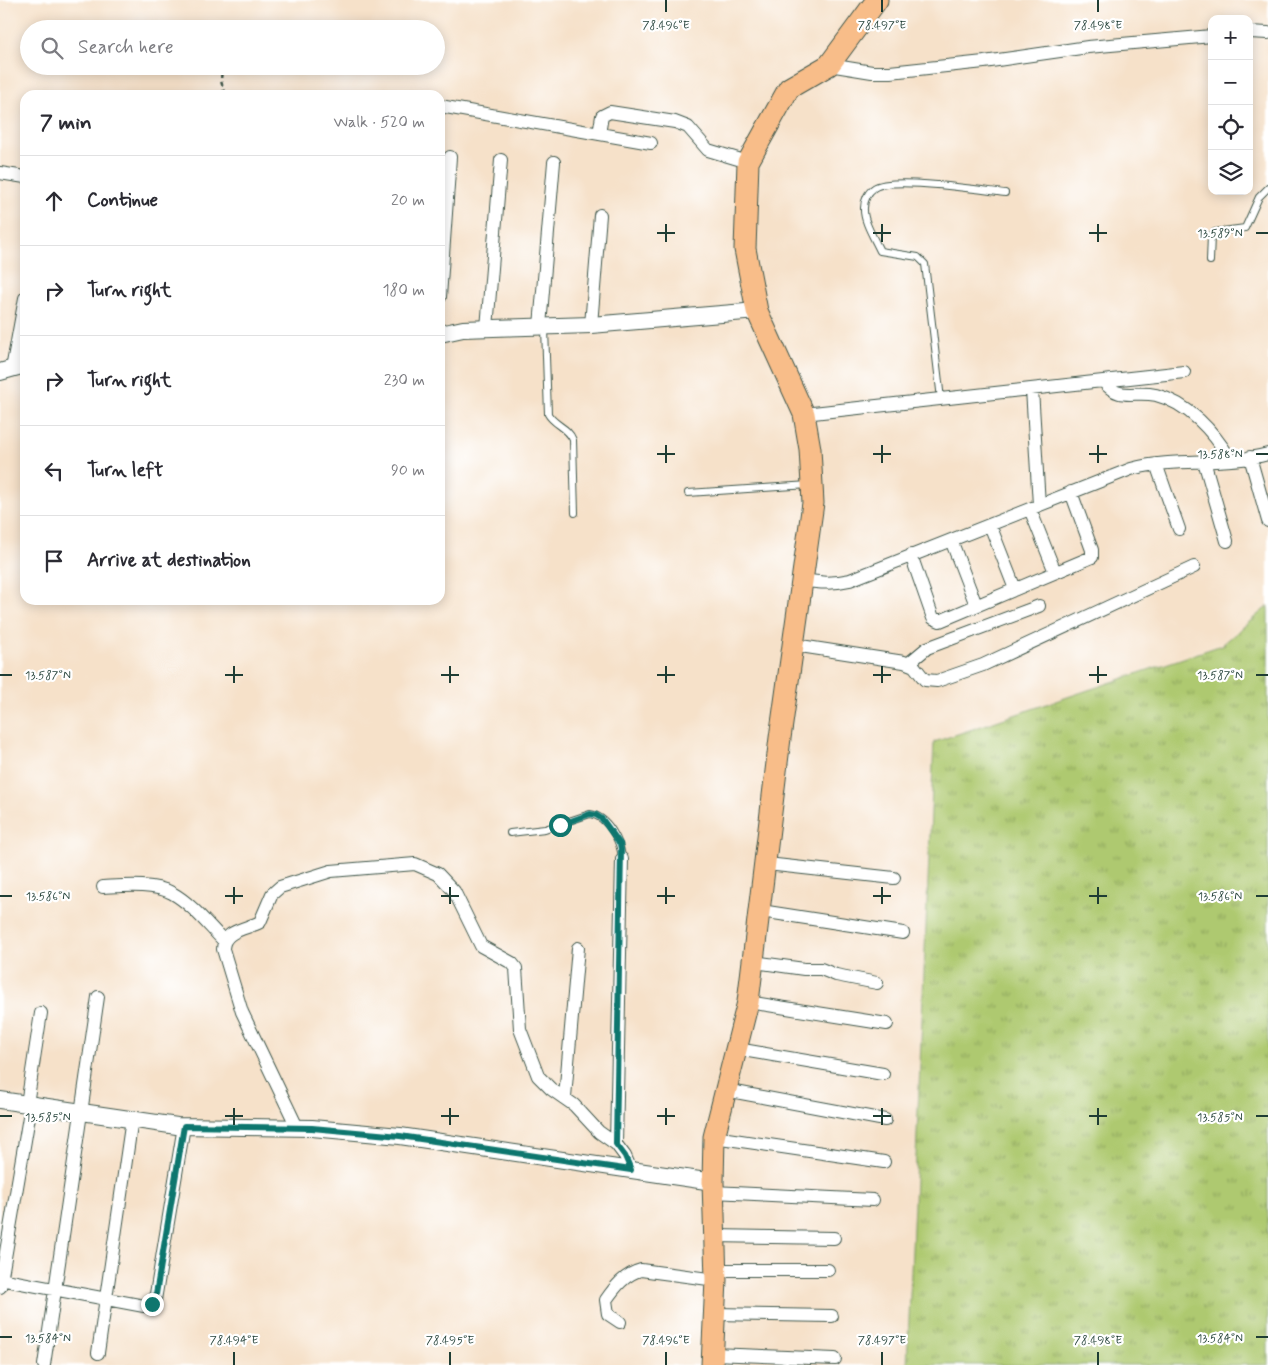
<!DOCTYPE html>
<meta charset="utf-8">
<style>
:root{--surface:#fff;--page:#f2f2f3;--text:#2b2b33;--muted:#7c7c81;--line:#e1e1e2}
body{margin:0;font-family:Mynerve,sans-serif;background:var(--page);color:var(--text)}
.controls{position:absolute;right:15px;top:15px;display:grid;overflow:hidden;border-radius:10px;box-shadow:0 2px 12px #0003}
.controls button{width:45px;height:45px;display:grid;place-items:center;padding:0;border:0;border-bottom:1px solid var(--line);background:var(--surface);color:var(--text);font:25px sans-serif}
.stop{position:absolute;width:15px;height:15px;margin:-11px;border:4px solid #0f766e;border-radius:50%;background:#fff}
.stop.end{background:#0f766e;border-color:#fff;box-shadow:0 1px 5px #0008}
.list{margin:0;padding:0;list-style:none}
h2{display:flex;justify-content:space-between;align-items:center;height:65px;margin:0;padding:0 20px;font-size:21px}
h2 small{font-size:16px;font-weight:400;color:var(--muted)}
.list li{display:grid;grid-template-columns:32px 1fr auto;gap:15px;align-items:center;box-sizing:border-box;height:90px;padding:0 20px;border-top:1px solid var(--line)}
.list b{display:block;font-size:19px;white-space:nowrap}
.list em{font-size:16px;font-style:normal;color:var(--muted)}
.icon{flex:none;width:28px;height:28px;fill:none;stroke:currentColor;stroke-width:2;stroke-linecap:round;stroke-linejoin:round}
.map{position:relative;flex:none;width:1268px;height:1365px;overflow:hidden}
.search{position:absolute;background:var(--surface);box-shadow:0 2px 12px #0003;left:20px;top:20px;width:425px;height:55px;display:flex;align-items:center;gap:12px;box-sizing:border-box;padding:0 18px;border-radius:28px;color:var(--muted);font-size:19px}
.panel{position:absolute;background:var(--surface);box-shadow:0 2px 12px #0003;left:20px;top:90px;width:425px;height:515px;border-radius:15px}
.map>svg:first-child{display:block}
.grass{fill:url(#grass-tufts);stroke:#668352}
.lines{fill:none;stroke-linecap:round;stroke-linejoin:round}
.service-casing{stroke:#3f564a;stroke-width:8}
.minor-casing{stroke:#3f564a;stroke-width:14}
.tertiary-casing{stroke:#3f564a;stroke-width:18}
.trunk-casing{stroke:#3f564a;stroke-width:23}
.path{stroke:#3f564a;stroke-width:2.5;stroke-dasharray:4 4;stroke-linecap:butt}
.service{stroke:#fff;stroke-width:6}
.minor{stroke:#fff;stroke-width:12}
.tertiary{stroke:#fff;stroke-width:16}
.trunk{stroke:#f8bd89;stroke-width:21}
.route{stroke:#0f766e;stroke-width:6}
.ticks{fill:none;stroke:#1f3d34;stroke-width:2}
.ticks-label{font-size:12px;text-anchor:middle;fill:#1f3d34;stroke:#fff;stroke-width:4.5;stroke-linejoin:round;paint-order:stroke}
</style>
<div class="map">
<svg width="1268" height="1365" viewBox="0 0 1268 1365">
<defs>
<pattern id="grass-tufts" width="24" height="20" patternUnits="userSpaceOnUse" patternTransform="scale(1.25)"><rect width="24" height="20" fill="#aec970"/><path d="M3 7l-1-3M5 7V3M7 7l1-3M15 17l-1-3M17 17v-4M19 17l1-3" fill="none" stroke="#8da45d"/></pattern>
</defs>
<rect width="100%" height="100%" fill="#fff"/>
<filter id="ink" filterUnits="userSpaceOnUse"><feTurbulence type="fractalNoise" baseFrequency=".02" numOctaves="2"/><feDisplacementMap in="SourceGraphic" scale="10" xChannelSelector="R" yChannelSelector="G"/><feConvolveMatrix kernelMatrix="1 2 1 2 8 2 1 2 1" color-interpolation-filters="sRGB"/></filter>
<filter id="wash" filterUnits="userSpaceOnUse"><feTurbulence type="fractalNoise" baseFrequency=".0096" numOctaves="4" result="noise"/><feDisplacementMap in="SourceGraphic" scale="20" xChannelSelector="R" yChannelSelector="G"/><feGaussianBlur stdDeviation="1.12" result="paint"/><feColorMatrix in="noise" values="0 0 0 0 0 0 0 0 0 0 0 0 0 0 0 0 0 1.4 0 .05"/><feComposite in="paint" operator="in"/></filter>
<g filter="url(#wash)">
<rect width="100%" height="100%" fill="#f6e1c9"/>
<path class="grass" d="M1268,606V1365H907L934,742L1222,645Z"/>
</g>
<g filter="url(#ink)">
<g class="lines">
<g class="service-casing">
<path id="service" d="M1210,261L1211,235L1215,232L1245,228L1259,197L1268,188
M545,328L548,414C554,425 568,427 573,440L575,513
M941,399L925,264L918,257L880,251C874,238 863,221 864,208C864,200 868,192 874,188C891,176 981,190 1005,193
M688,493L809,485
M510,833L545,829L590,814C608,816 621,842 622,859"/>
</g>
<g class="minor-casing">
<path id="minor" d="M1249,32L1268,33
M829,65L872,72H890L984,62L1088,47L1212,36
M440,106L651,143
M599,134L602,116L610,112L675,122L688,127L708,150L748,162
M0,173L25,177
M440,297L450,157
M591,325L600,215
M540,326L554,162
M487,328L501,160
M12,369L25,298
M1103,381C1120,402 1133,390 1156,395C1188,403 1214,432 1230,459
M1032,389L1039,505
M804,414L1184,372
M1250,457L1268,521
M1204,461L1227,541
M1156,464L1179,529
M1030,509L1055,572
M990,525L1015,589
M951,540L976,605
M911,555L933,618L940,621L1092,557V550L1071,492
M803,580C820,583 833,584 850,580L1131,469C1176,457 1224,466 1268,454
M794,645L904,662L914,666L925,680L937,681L983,665L1194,567
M909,663L927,648L1039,606
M767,864L894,878
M103,887C124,886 153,883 172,893C192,904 208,925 224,941
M761,911L903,933
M754,962L804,969H821L836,975L877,983
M748,1002L887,1024
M737,1049L883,1074
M725,1090L885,1120
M565,1097L578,948
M27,1104L41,1013
M297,1127L242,1012L223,949C223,930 247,929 260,922L272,894L280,887L331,871L415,864L438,874L454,891L481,946L512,963L516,968L520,1029L538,1076L551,1089L574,1105L599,1132L616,1144L625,1156L631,1170
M714,1137L884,1162
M616,1144L622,859
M713,1192L873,1200
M714,1236L834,1238
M715,1270H828
M0,1279L144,1306L152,1304L155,1300L184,1126
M0,1287L31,1105
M715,1314L832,1316
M620,1322L608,1314L606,1300C615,1287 625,1274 641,1270L716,1280
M98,1353L132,1119
M713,1354L835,1359
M44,1365L98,997"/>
</g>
<g class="tertiary-casing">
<path id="tertiary" d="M440,334L463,329L591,325L757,311
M0,372L25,365
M0,1100L177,1126L312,1128L400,1136L713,1182"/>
</g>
<g class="trunk-casing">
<path id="trunk" d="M712,1365L716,1280L713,1182L714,1137L748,1002L780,738L813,503L810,449L804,414L757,311L745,249L748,162L789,88L829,65L877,0"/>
</g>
<path class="path" d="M222,66L221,81L225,95"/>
<use href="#service" class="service"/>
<use href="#minor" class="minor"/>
<use href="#tertiary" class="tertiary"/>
<use href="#trunk" class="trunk"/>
</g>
</g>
<g class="lines" filter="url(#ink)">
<path class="route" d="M152,1304L155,1300L184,1126L312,1128L400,1136L631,1170L625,1156L616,1144L621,849L620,844L602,819L596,815L590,814L560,825"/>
</g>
<path class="ticks" d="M666,0V12M882,0V12M1098,0V12M666,224V242M882,224V242M1098,224V242M657,233H675M873,233H891M1089,233H1107M1256,233H1268M666,445V463M882,445V463M1098,445V463M657,454H675M873,454H891M1089,454H1107M1256,454H1268M234,666V683M450,666V683M666,666V683M882,666V683M1098,666V683M0,675H12M225,675H243M441,675H459M657,675H675M873,675H891M1089,675H1107M1256,675H1268M234,887V904M450,887V904M666,887V904M882,887V904M1098,887V904M0,896H12M225,896H243M441,896H459M657,896H675M873,896H891M1089,896H1107M1256,896H1268M234,1108V1125M450,1108V1125M666,1108V1125M882,1108V1125M1098,1108V1125M0,1116H12M225,1116H243M441,1116H459M657,1116H675M873,1116H891M1089,1116H1107M1256,1116H1268M0,1337H12M1256,1337H1268M234,1352V1365M450,1352V1365M666,1352V1365M882,1352V1365M1098,1352V1365"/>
<g class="ticks-label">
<text x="666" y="29">78.496°E</text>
<text x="882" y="29">78.497°E</text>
<text x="1098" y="29">78.498°E</text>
<text x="1220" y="237">13.589°N</text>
<text x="1220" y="458">13.588°N</text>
<text x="48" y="679">13.587°N</text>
<text x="1220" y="679">13.587°N</text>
<text x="48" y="900">13.586°N</text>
<text x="1220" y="900">13.586°N</text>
<text x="48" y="1121">13.585°N</text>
<text x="1220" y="1121">13.585°N</text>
<text x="48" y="1342">13.584°N</text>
<text x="1220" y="1342">13.584°N</text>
<text x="234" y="1344">78.494°E</text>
<text x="450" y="1344">78.495°E</text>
<text x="666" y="1344">78.496°E</text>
<text x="882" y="1344">78.497°E</text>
<text x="1098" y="1344">78.498°E</text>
</g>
</svg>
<div class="controls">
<button>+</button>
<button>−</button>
<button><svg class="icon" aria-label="locate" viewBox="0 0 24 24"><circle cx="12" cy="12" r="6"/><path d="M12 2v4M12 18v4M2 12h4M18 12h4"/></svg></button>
<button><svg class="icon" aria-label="layers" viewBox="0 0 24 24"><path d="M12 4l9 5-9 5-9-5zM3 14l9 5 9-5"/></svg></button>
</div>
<div class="stop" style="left:560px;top:825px"></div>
<div class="stop end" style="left:152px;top:1304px"></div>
<div class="search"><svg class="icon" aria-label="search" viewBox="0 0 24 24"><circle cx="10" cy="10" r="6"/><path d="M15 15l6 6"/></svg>Search here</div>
<section class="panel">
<h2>7 min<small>Walk · 520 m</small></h2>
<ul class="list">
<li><svg class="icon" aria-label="ahead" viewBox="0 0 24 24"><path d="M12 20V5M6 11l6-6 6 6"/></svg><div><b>Continue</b></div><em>20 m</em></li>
<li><svg class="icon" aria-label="right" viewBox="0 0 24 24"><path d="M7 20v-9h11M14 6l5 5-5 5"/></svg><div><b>Turn right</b></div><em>180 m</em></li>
<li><svg class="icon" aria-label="right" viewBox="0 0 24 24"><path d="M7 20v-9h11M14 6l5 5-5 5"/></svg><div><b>Turn right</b></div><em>230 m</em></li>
<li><svg class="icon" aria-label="left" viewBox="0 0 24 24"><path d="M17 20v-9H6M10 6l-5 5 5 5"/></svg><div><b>Turn left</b></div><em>90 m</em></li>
<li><svg class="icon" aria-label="arrive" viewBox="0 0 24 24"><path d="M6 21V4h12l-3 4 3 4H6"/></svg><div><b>Arrive at destination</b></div></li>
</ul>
</section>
</div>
